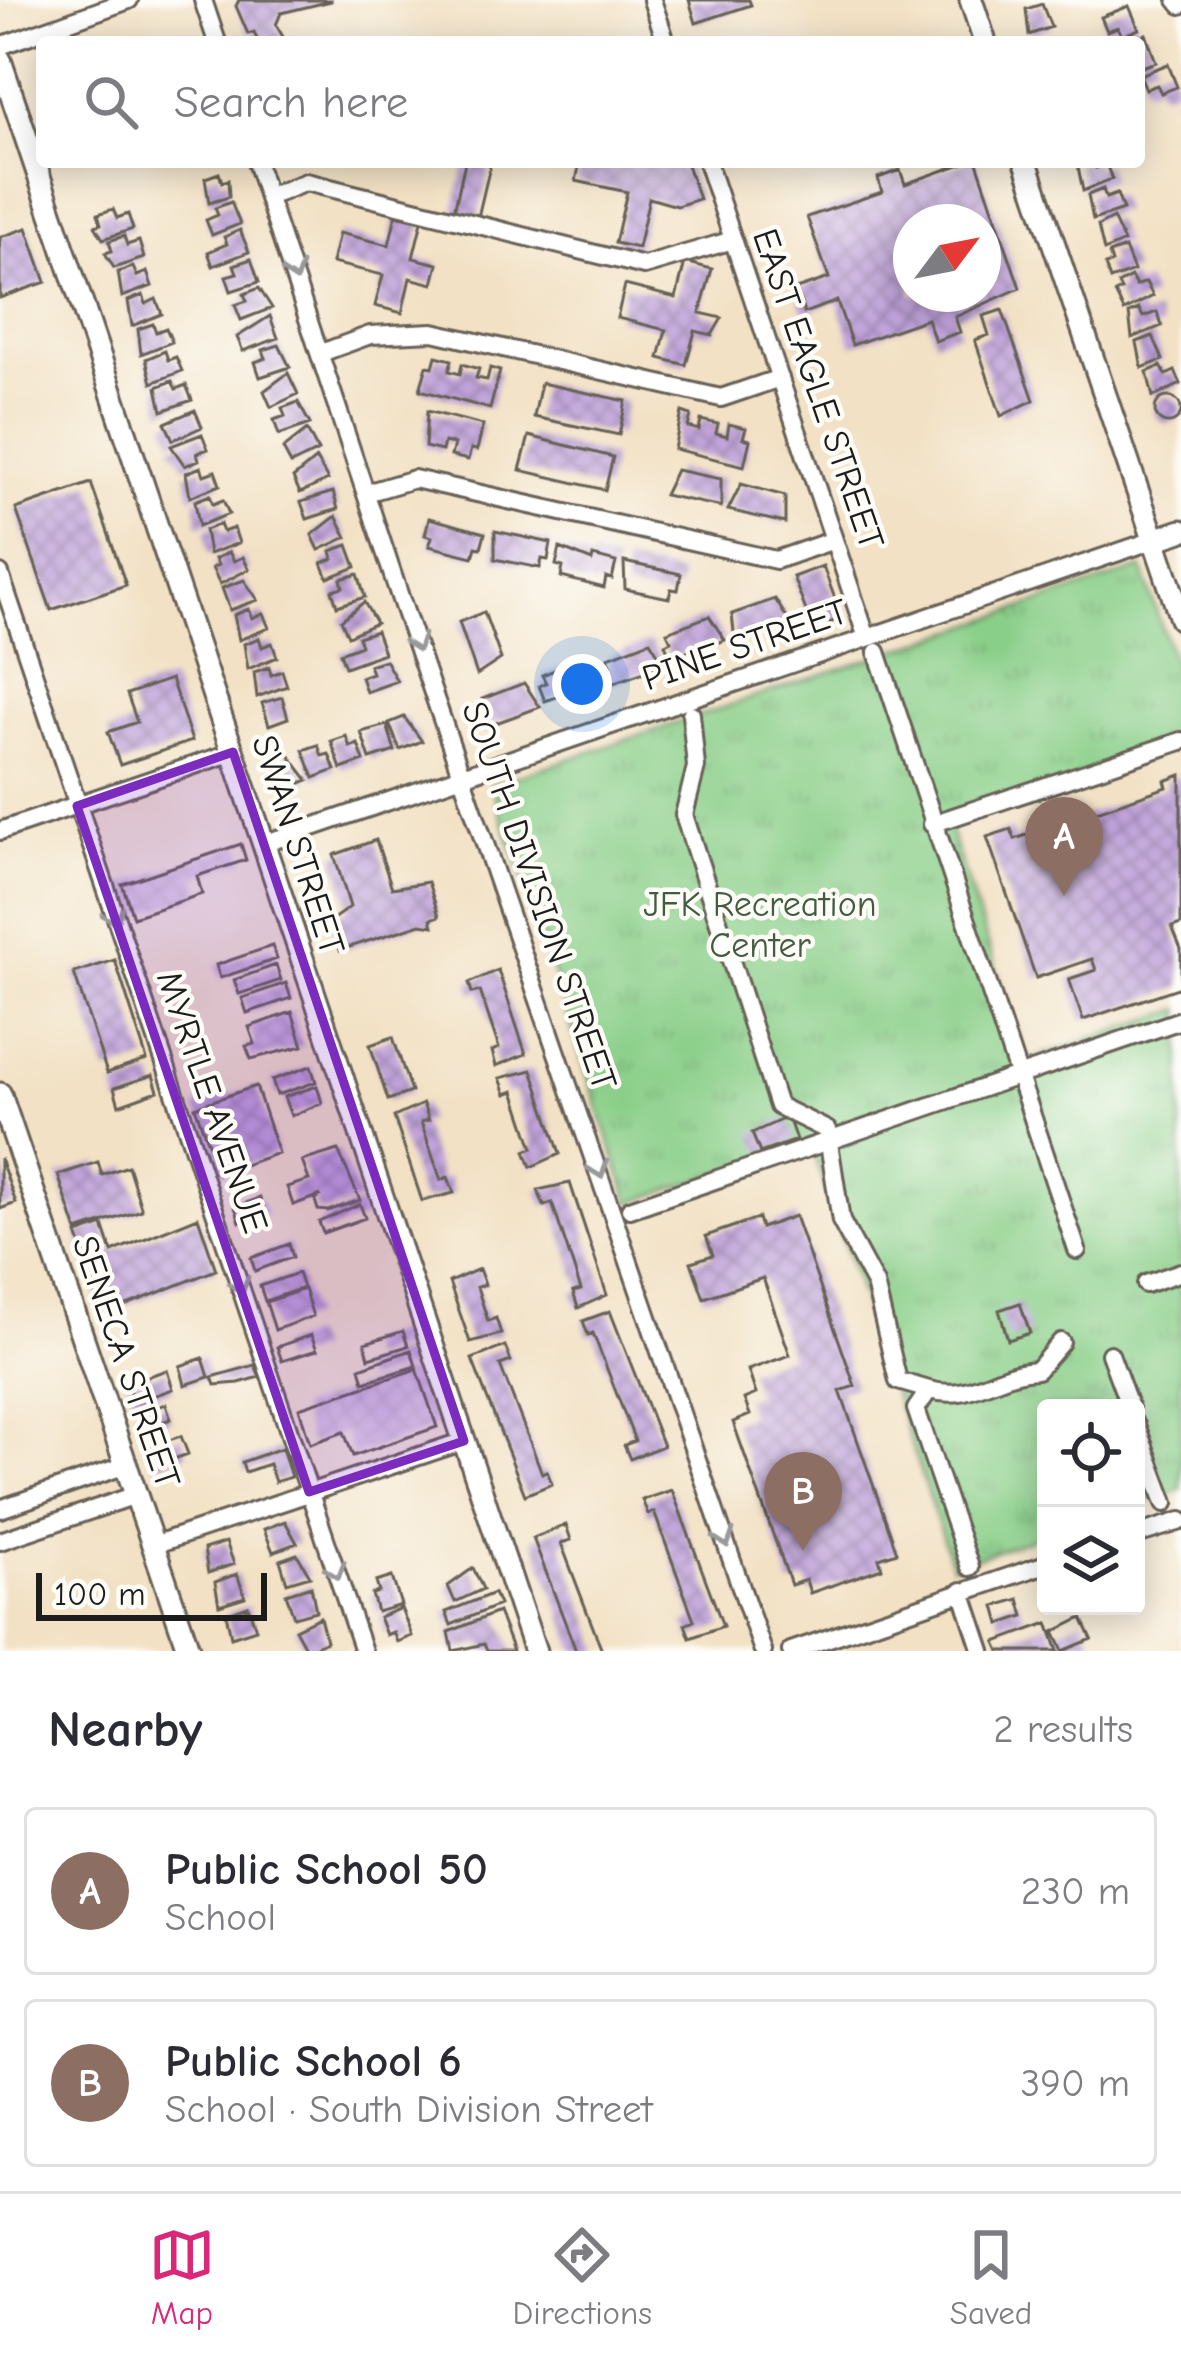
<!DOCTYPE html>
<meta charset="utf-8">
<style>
:root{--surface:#fff;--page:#f2f2f3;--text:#2b2b33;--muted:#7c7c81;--line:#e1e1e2;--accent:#db2777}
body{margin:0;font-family:"Comic Neue",sans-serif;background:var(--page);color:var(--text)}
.controls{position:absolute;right:36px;bottom:36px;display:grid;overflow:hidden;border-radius:12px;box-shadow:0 6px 30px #0003}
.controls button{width:108px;height:108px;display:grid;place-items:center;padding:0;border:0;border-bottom:3px solid var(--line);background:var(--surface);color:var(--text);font:60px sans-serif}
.compass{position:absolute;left:893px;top:204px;width:108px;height:108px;border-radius:50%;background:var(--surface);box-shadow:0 6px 30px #0003;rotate:58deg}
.scale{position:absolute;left:36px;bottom:30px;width:231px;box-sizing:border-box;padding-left:12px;border:6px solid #1c1c1c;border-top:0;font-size:33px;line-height:42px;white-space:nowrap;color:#1c1c1c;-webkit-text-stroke:9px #fdfcf7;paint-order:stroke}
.you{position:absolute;left:582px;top:684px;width:42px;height:42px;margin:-30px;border:9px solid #fff;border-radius:50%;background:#1a73e8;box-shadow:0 0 0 18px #1a73e833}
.badge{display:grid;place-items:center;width:78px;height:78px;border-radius:50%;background:var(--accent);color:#fff;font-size:39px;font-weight:700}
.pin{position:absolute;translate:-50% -99px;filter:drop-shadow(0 3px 6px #0008)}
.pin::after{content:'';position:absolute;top:63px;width:42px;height:36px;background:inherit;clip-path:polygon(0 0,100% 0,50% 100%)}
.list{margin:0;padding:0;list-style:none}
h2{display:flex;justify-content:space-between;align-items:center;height:156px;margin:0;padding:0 48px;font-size:51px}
h2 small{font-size:39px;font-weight:400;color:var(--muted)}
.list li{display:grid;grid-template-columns:78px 1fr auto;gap:36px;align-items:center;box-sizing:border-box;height:168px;margin:0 24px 24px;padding:0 24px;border:3px solid var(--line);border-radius:12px}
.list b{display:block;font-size:45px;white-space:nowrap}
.list p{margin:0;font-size:39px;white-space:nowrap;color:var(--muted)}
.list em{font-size:39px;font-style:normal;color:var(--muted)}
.icon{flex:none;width:66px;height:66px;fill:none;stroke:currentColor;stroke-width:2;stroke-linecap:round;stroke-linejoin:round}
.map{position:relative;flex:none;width:1181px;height:1651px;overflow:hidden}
.search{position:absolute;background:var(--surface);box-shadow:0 6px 30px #0003;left:36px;right:36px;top:36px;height:132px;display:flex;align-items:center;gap:30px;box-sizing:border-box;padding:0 42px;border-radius:12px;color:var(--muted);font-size:45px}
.sheet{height:540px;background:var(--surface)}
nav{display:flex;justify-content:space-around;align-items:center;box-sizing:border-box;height:168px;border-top:3px solid var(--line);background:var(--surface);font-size:33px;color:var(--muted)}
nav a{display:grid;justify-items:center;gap:6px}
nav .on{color:var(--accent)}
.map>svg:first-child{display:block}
.park{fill:url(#park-tufts);stroke:#537652;stroke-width:3}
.building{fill:url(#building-cross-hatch);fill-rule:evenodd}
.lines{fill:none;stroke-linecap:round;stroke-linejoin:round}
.minor-casing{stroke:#676157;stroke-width:22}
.major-casing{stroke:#676157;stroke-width:27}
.minor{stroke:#fff;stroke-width:16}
.major{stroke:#fff;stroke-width:21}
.oneway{stroke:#999}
.marked{fill:#7b2cbf;fill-opacity:0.2;stroke:#7b2cbf;stroke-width:9;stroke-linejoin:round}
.labels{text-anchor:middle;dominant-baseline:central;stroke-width:9;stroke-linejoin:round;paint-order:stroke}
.street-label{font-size:36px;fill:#1c1c1c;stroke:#fdfcf7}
.park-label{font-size:36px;fill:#425b42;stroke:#fdfcf7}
</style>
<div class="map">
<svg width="1181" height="1651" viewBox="0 0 1181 1651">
<defs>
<pattern id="park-tufts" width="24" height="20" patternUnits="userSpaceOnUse" patternTransform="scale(3)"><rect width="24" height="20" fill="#8acf89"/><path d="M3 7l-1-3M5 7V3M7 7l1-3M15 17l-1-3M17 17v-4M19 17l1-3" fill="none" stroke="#76b176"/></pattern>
<pattern id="building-cross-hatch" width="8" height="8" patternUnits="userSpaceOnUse" patternTransform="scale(3)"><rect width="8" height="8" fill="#c0a3da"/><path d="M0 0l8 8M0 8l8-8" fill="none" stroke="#9b84b0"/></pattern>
</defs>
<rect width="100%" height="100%" fill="#fdfcf7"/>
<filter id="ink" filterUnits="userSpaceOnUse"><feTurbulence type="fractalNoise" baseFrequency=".00833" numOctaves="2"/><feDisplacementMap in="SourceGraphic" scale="24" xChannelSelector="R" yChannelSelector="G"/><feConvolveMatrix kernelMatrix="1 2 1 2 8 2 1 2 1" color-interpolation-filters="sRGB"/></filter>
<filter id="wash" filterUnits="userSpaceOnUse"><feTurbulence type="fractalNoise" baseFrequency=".004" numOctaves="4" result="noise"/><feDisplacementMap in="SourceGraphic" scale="48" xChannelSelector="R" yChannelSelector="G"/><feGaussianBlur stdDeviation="2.7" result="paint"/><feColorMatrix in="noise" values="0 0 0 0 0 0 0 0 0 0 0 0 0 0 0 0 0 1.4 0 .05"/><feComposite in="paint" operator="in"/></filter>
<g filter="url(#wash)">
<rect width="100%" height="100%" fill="#f2e1c4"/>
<path class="park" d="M1142,568L1181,685V747L948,825L1027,1060L1181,1009V1490L1136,1505V1408H1046V1534L952,1566L810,1143L630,1203L491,785Z"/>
<g id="blocks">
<path class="building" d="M239,0H331V1L281,13L276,25L286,42H258L254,32L248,34L236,6Z
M689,0H749L751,5L696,23Z
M1042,4L1051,27L1029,35L1026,9Z
M1129,6L1139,29L1122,36L1118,27L1107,31L1101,17Z
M1146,34L1156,62L1139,68V42H1125Z
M1168,64L1177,87L1161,93L1157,85L1146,89L1140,75Z
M465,162H491L478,217L454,211Z
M580,162H686L699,199L677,206L649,198L638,248L615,243L627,192L576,181Z
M967,162H977L1020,288L955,317L960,332L935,341L927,319L852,345L837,301L804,313L796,289L829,278L807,217L882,192L878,178L900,170L905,184ZM911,222H983V294H911Z
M1077,162H1094L1096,168L1106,164L1112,179L1083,191Z
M219,173L222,182L228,180L229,197L209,203L205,178Z
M1103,189L1106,198L1117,194L1123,210L1093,220L1088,195Z
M231,202L240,224L212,235L206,220L218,215L215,208Z
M113,209L117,218L128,214L133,229L103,239L95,226L101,224L98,214Z
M396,215L422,221L413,258L438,264L433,284L410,278L402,313L375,306L383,275L332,263L339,233L389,245Z
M1113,218L1124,242L1104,251L1098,226Z
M27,228L46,282L0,298V237Z
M240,230L249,252L213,266L208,252L227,244L224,237Z
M124,236L127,245L139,241L144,258L114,268L105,253L112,251L109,241Z
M1125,248L1134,271L1110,280L1105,265L1112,263L1109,254Z
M251,259L259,282L231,291L226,276L237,273L234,265Z
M685,262L712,269L700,313L722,318L712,335L695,331L686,365L659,358L666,330L617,318L625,285L676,298Z
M133,267L137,276L147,272L152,286L122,297L118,272Z
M1131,277L1136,286L1146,282L1153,296L1124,311L1115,293L1121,290L1118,284Z
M259,288L272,308L241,320L235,305L247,301L244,294Z
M143,295L146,304L156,299L162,314L132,326L128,301Z
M1139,309L1143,317L1157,312L1162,326L1132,338L1129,313Z
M1002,310L1034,400L1001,416L975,340L989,335L983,316Z
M270,316L278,338L243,351L237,337Z
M153,324L156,332L166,328L172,342L141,354L138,329Z
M1153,336L1163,360L1142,368L1137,342Z
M279,345L290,367L260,377L255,362L266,358L263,350Z
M165,351L168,360L176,357L182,371L152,383L146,359Z
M436,356L452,360L449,371L460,374L462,364L479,369L476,378L487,380L490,368L500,371L490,409L420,390L427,366L433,367Z
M1161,366L1166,375L1175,371L1181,384L1153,397L1147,372Z
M288,373L298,394L271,407L264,391Z
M172,381L176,389L186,385L192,400L162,411L157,387Z
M541,383L626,401L619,435L534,417Z
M1155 410a13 13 0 1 1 26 0a13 13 0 1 1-26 0Z
M298,402L310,424L279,435L274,420L285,416L282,408Z
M195,410L202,427L173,440L165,423Z
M427,411L483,425L477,450L471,449L468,460L451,456L454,444L444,442L442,451L425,447Z
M682,412L691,415L688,427L699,430L701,420L718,424L716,433L727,436L729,424L746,428L743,438L750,440L744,466L674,449Z
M307,430L318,451L291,464L283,449Z
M202,434L208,449L197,453L199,460L185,466L171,446Z
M529,436L613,457L605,490L520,470Z
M316,459L328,480L300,493L293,478Z
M201,467L204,475L215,471L220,485L190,497L186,473Z
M676,470L721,479V507L664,495Z
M91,483L126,585L51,610L16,509Z
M741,484L785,496V523L728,510Z
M333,492L338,509L307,519L301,502Z
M210,495L213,504L223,500L229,514L199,526L195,501Z
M336,516L347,537L319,550L312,535Z
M429,518L485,533L481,548L476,547L473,557L429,546L432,537L425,535Z
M220,524L223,532L234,528L239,543L209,554L205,530Z
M495,531L551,543L548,560L542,559L540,568L495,559Z
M348,545L356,567L328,578L322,563L333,559L331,551Z
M560,548L592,561L593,556L616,562L612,579L606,577L604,588L561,577L563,567L556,565Z
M229,552L234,561L243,557L249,569L220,584L212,568L218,565L215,559Z
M624,562L681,574L678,590L671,589L669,598L625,589Z
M823,566L842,618L813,629L793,577Z
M358,574L365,597L337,606L332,590L343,587L341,579Z
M244,580L258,600L230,610L222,588Z
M775,599L790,623L735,642L732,614Z
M364,602L376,623L348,636L341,620Z
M249,609L252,618L263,613L269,628L239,640L234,615Z
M484,612L501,659L477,675L459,622Z
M709,616L725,640L703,649L701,644L671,659L665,644L671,641L667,632Z
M376,631L384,653L345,667L340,653L361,645L358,637Z
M259,638L262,647L272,643L277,657L248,669L244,644Z
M650,641L665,665L610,684L604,668L611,665L608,657Z
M584,658L600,682L545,701L539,686L546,683L542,675Z
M385,660L397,681L366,692L361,677L372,673L369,665Z
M269,667L271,675L282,671L287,686L257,697L254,672Z
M171,679L192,741L120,765L108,732L137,722L127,694Z
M524,683L540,707L485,727L479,711L486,708L482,699Z
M282,697L288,718L269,725L262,703Z
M404,717L422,741L400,750L389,723Z
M387,725L395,751L370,759L361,732Z
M346,736L350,747L358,744L364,761L341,769L331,741Z
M318,745L322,756L329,754L335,770L314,778L303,750Z
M289,755L308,780L286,789L274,762Z
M1181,775V924L1172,927L1181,949V987L1083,1020L1069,979L1096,970L1092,959L1036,978L987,837L1011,829L1015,839L1167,787L1165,781Z
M376,840L392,888L428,882L439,916L431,919L433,926L421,924L340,950L330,921L350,907L334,855Z
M241,844L246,860L197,876L202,894L133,917L122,884Z
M272,946L277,959L220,978L216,965Z
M115,960L147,1060L107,1073L74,973Z
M276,965L281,980L239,994L234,980Z
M498,970L526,1054L496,1066L492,1051L499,1048L480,991L472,993L469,983Z
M286,983L291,998L247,1013L242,998Z
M292,1012L303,1046L251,1059L246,1046L255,1044L249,1027Z
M393,1037L411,1092L388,1100L370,1045Z
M311,1066L316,1082L277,1095L272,1080Z
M532,1070L560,1154L531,1167L525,1151L533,1148L514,1091L506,1094L500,1078Z
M153,1075L158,1091L119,1105L114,1088Z
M256,1086L278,1153L219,1174L195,1107Z
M317,1086L322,1103L291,1116L284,1097Z
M423,1104L429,1120L421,1122L441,1180L448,1177L454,1193L422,1201L394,1117Z
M781,1120H789L796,1140L760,1153L752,1133Z
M338,1150L360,1200L328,1211L318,1210L315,1200L321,1195L293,1205L287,1187L309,1180L302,1161Z
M0,1158L16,1203L0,1209Z
M98,1162L102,1175L128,1166L142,1210L77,1231L58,1175Z
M570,1183L607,1295L578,1308L573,1292L581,1290L552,1203L544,1206L538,1190Z
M260,1198L266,1214L240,1222L235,1207Z
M360,1204L365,1218L323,1233L319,1222Z
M795,1216L855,1386L840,1391L897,1552L879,1558L882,1568L810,1593L806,1580L791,1585L733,1422L750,1415L744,1399L756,1394L748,1370L790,1355L763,1278L704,1298L691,1262L713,1255L706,1236L758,1218L761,1228Z
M198,1217L216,1270L104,1314L77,1234L103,1225L112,1252Z
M289,1244L293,1257L255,1271L251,1258Z
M479,1269L485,1285L477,1287L488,1321L496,1318L501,1334L470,1342L449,1282Z
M298,1273L303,1288L265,1301L260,1286Z
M304,1289L313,1316L275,1330L266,1302Z
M1020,1303L1030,1333L1008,1340L999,1310Z
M610,1311L663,1446L630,1459L624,1445L635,1441L593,1333L588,1335L583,1321Z
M403,1331L408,1346L369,1358L365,1343Z
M311,1335L317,1350L282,1361L277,1347Z
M505,1346L511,1361L500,1365L542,1473L547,1471L552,1484L525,1495L472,1359Z
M411,1350L416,1366L364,1382L360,1368Z
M203,1358L209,1377L185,1385L180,1366Z
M255,1365L260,1377L239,1383L215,1385L212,1377Z
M417,1369L437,1427L353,1456L344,1432L310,1444L299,1408Z
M167,1370L173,1389L133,1403L127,1383Z
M166,1404L171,1419L147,1427L142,1412Z
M181,1436L188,1454L154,1466L147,1447Z
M282,1448L291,1477L275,1482L269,1464L245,1472L242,1462Z
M672,1490L723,1626L690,1638L685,1624L694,1620L654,1512L648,1514L642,1500Z
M285,1521L297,1543L273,1552L264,1529Z
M566,1525L571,1540L561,1543L602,1651H576L533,1538Z
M226,1542L234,1564L208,1573L204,1549Z
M297,1554L310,1576L287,1583L280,1560Z
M473,1568L483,1589L455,1602L448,1586Z
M237,1574L245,1597L219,1605L215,1582Z
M392,1577L401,1605L377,1612L372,1594L379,1592L376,1582Z
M311,1586L316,1611L294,1617L286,1594Z
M494,1593L499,1605L451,1625L446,1612Z
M1019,1599L1024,1616L1000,1624L995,1606Z
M248,1606L256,1629L231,1637L226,1614Z
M401,1608L412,1636L397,1642L393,1632L386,1635L379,1617Z
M498,1612L513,1651H487L484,1644L453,1651L449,1632Z
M320,1617L326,1641L307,1651L295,1629Z
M1082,1618L1092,1639L1063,1651L1054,1632Z
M1048,1623L1058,1651H1000L996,1642Z"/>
</g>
</g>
<g filter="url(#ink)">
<use href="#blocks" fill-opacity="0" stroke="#676157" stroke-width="3"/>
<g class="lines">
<g class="minor-casing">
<path id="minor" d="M203,0L217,42
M652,0L666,42
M1177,0L1181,5
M0,46L129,0
M256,162L401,600L763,1651
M707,162L867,638
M268,197L306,182L644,266L733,240
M321,353L370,335L433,332L721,398L780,378
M366,493L414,479L776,560L834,540
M0,574L363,1651
M877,652L1077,1250
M691,714L696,767L684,815L778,1106L827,1130L841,1221L875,1284L898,1381L929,1390L916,1409L970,1567
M932,824L1181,741
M0,831L233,752
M263,844L1154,540
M630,1209L1181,1020
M1146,1284L1181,1272
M1110,1354L1130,1408
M929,1390C972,1402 997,1371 1037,1370L1061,1342
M1136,1425L1165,1503
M0,1509L126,1465
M1136,1535L1181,1521
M0,1541L136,1495
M153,1545L464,1441
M962,1591L982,1651
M791,1651L1046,1564"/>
</g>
<g class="major-casing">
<path id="major" d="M971,0L985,42
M0,60L535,1651
M1026,162L1181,619
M1154,540L1181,531
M0,1094L189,1651"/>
</g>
<use href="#minor" class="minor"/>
<use href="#major" class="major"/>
</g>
<defs><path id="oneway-chevron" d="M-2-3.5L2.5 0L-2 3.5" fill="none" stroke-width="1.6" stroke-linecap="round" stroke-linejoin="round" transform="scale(3)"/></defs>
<g class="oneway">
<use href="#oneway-chevron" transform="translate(294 273) rotate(71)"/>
<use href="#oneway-chevron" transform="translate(416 643) rotate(71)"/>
<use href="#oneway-chevron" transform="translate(114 917) rotate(71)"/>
<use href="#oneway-chevron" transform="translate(599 1170) rotate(71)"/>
<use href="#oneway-chevron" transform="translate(240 1286) rotate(71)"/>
<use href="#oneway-chevron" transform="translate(725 1539) rotate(71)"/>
<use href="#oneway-chevron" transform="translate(336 1571) rotate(71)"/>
</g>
</g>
<path class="marked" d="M233,752L464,1441L309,1492L77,806Z"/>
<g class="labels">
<g class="street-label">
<text transform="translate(818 389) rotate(71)">EAST EAGLE STREET</text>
<text transform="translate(745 645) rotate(-19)">PINE STREET</text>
<text transform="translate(298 845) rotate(72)">SWAN STREET</text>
<text transform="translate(539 896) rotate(71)">SOUTH DIVISION STREET</text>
<text transform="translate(212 1102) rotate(71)">MYRTLE AVENUE</text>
<text transform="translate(126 1362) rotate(71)">SENECA STREET</text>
</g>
<g class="park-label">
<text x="760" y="904">JFK Recreation<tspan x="760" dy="41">Center</tspan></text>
</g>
</g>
</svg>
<div class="controls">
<button><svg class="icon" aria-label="locate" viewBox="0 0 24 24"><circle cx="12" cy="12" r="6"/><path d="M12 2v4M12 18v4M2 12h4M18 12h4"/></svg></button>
<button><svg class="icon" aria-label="layers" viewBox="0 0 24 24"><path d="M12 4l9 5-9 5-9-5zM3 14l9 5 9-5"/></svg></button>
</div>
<svg class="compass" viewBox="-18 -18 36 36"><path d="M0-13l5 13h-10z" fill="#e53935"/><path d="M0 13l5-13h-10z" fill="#7c7c81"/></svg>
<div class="scale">100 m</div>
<div class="you"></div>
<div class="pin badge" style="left:1064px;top:896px;background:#8d6e63">A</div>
<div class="pin badge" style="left:803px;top:1551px;background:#8d6e63">B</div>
<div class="search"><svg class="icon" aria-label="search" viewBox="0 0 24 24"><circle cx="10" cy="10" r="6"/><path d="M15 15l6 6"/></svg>Search here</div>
</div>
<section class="sheet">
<h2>Nearby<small>2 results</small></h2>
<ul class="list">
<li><span class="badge" style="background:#8d6e63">A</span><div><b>Public School 50</b><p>School</p></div><em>230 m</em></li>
<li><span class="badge" style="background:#8d6e63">B</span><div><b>Public School 6</b><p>School · South Division Street</p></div><em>390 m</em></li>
</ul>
</section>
<nav>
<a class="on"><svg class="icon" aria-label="map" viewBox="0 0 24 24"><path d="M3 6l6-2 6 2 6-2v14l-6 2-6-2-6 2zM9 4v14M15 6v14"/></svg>Map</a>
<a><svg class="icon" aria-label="directions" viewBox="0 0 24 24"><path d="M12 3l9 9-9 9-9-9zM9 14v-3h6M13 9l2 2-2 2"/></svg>Directions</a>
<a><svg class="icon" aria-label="saved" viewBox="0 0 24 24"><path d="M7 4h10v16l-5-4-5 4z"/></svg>Saved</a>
</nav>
